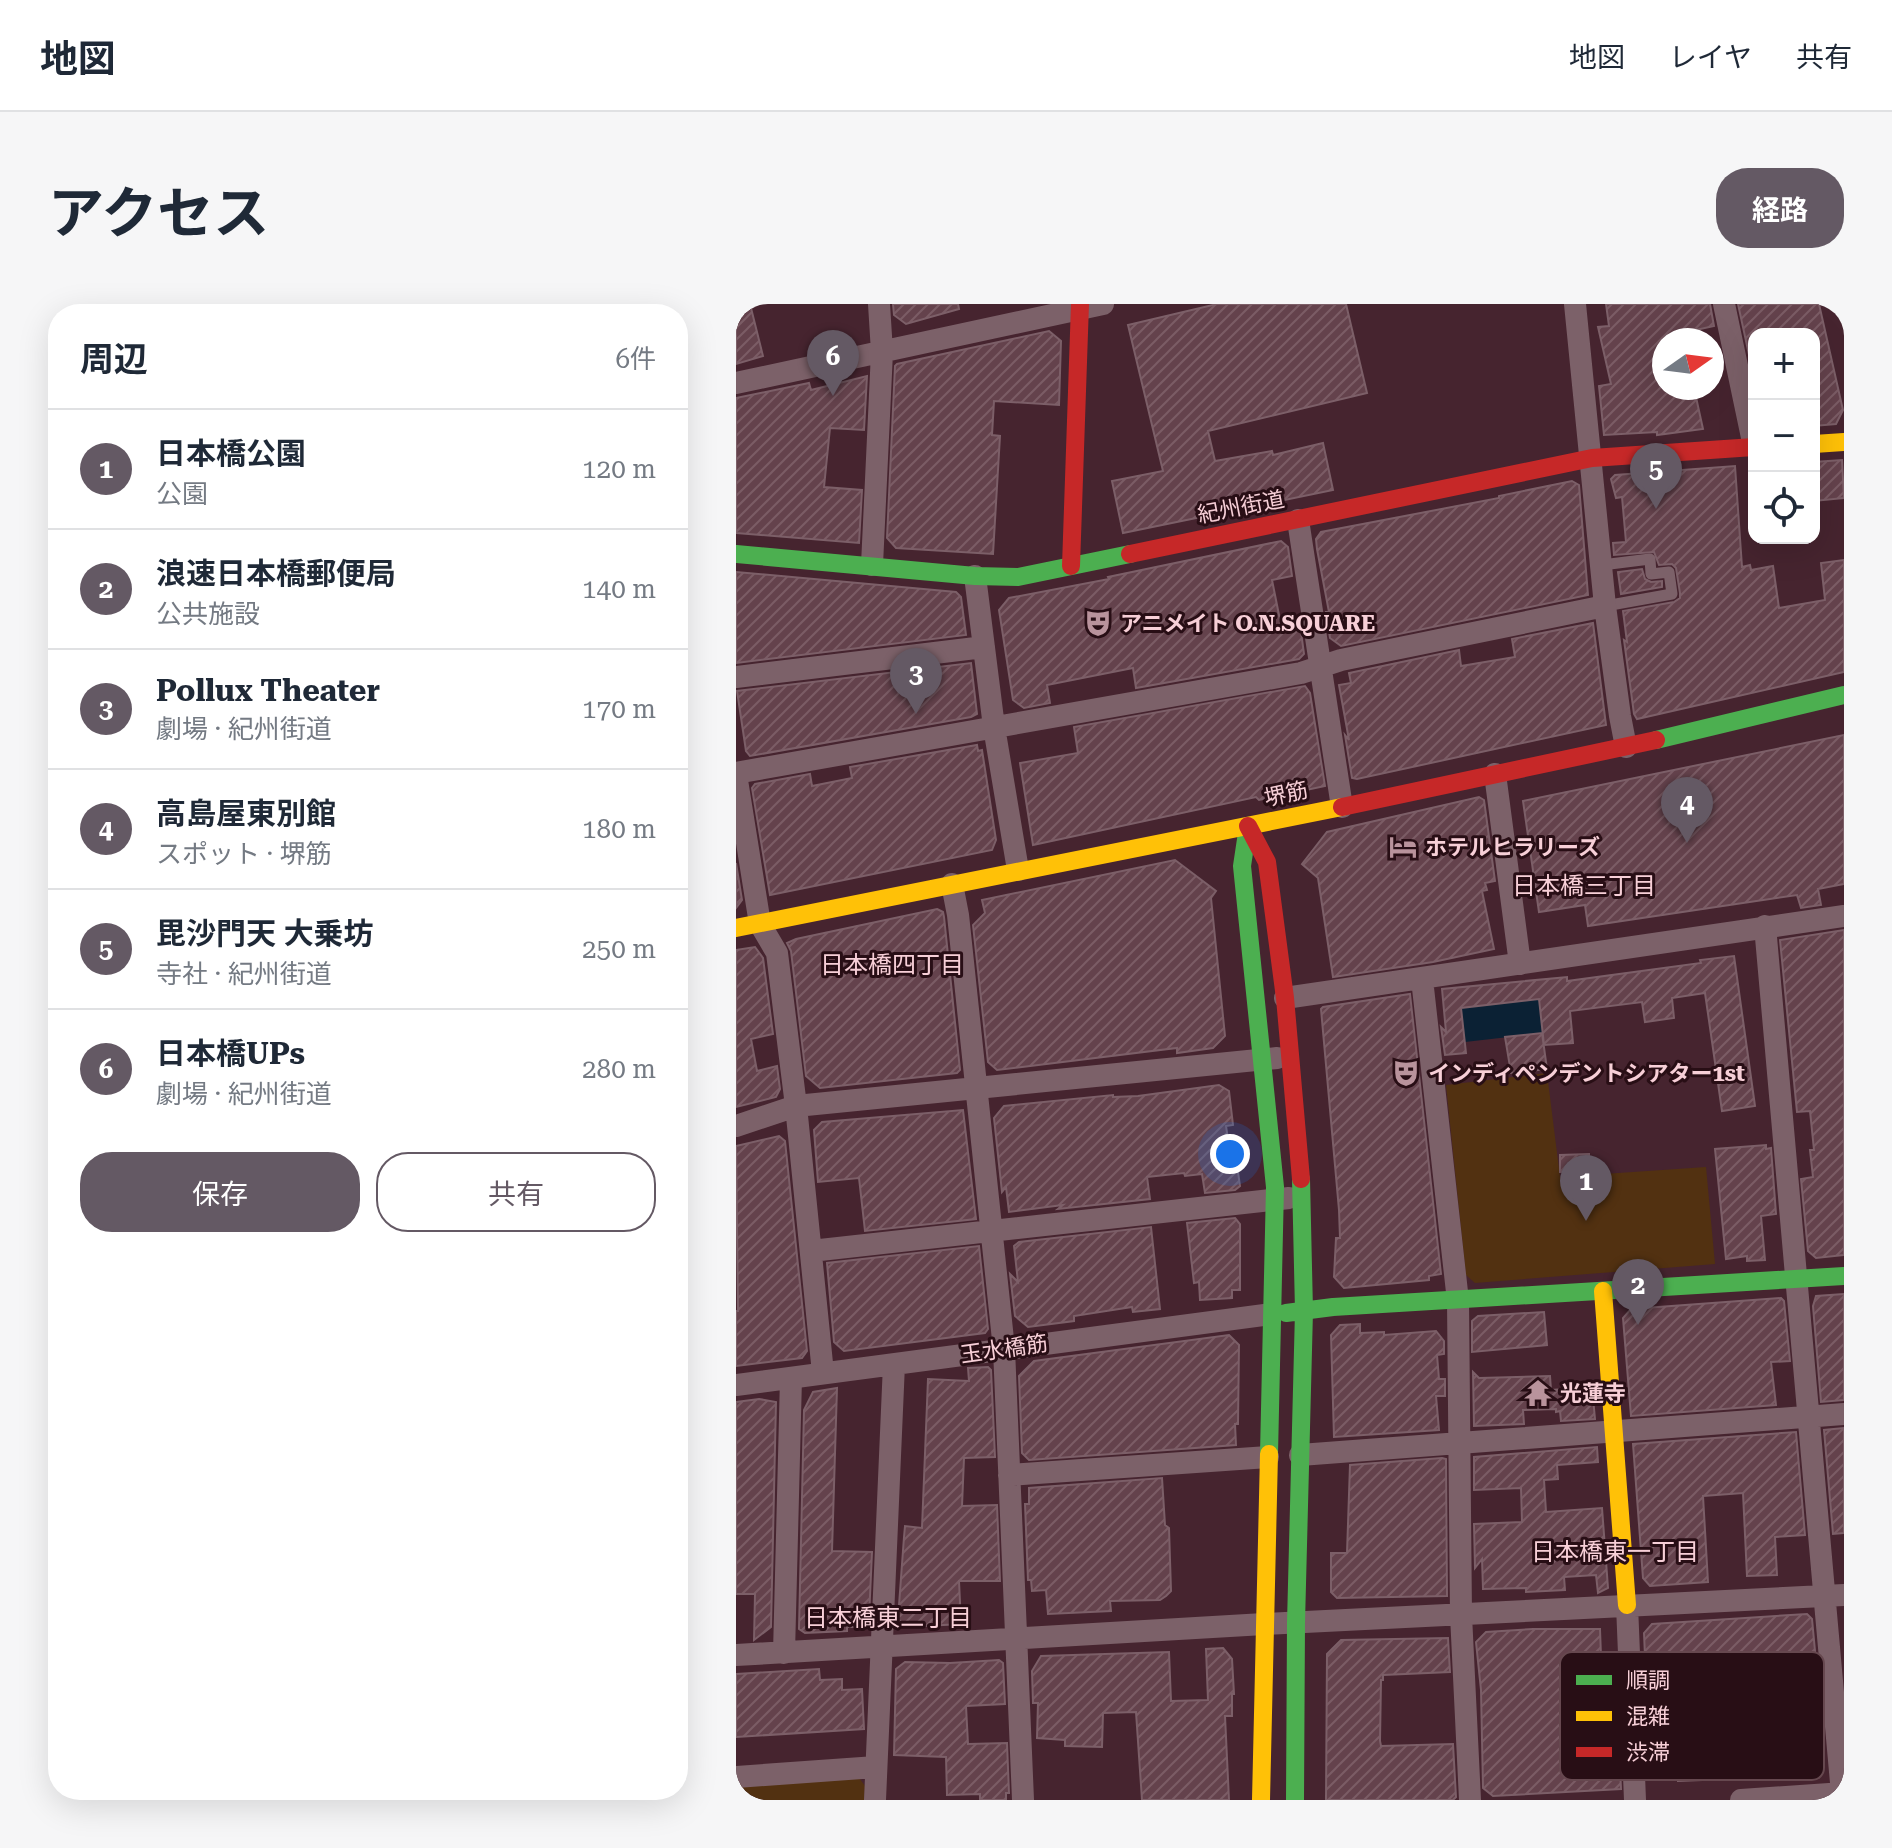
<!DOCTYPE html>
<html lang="ja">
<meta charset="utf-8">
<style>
:root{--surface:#fff;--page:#f6f6f7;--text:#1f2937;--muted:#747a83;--line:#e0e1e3;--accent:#645964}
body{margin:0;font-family:"Roboto Serif","Noto Sans JP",serif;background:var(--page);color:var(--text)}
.controls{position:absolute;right:24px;top:24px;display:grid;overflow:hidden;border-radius:16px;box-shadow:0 8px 32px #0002}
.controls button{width:72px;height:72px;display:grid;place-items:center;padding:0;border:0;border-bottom:2px solid var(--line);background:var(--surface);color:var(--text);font:40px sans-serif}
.compass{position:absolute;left:916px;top:24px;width:72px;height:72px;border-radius:50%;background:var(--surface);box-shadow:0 8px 32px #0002;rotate:76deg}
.you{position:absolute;left:494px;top:850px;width:28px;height:28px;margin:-20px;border:6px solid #fff;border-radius:50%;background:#1a73e8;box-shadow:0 0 0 12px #1a73e833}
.badge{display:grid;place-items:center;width:52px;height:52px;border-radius:50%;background:var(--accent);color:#fff;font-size:26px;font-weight:700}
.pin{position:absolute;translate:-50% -66px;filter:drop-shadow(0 2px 4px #0008)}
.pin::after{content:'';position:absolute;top:42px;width:28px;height:24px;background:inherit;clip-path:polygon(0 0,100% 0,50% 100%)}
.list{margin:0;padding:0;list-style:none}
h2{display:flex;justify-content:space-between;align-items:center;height:104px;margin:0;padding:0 32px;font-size:34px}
h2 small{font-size:26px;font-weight:400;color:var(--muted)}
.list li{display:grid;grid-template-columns:52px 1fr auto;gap:24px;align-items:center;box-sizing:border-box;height:120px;padding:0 32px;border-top:2px solid var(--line)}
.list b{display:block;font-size:30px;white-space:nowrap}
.list p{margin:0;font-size:26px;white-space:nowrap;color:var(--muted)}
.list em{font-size:26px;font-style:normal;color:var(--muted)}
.actions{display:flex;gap:16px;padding:24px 32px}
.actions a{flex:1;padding:18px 0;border:2px solid var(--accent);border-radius:32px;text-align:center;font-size:28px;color:var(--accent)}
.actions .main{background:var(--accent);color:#fff}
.icon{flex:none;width:44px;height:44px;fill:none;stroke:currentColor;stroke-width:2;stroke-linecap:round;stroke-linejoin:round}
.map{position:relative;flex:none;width:1108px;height:1496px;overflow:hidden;border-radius:32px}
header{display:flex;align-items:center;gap:48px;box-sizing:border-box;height:112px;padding:0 40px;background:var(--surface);border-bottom:2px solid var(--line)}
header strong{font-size:38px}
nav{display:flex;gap:44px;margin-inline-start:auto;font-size:28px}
.intro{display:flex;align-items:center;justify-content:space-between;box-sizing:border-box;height:192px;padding:0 48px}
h1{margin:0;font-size:56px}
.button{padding:20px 36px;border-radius:32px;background:var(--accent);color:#fff;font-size:28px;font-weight:700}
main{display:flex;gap:48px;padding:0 48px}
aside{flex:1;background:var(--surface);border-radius:32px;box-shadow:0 8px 32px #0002}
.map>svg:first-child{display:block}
.park{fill:#523111}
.water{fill:#0b2134}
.building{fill:url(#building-hatch);stroke:#7c5f68;stroke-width:2}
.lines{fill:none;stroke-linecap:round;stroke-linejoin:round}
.lane{stroke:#7c6169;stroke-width:11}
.street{stroke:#7c6169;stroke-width:22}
.fast{stroke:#4caf50;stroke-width:18}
.slow{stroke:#ffc107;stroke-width:18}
.jam{stroke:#c62828;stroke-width:18}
.labels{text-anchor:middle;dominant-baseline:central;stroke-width:6;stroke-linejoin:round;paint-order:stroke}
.street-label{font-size:22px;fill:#f7cfd7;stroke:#280e15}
.poi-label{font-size:22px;font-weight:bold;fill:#f7cfd7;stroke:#280e15;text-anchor:start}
.neighbourhood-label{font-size:24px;fill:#f7cfd7;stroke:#280e15}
.key{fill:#280e15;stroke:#66484f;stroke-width:2}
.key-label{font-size:22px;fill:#f7cfd7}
</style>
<header>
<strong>地図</strong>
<nav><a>地図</a><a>レイヤ</a><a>共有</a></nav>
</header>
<div class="intro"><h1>アクセス</h1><a class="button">経路</a></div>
<main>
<aside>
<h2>周辺<small>6件</small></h2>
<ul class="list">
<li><span class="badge">1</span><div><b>日本橋公園</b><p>公園</p></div><em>120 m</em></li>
<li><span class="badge">2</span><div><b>浪速日本橋郵便局</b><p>公共施設</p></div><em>140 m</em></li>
<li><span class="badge">3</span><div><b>Pollux Theater</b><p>劇場 · 紀州街道</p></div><em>170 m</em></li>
<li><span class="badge">4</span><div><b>高島屋東別館</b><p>スポット · 堺筋</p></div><em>180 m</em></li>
<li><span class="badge">5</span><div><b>毘沙門天 大乗坊</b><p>寺社 · 紀州街道</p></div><em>250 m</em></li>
<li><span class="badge">6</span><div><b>日本橋UPs</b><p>劇場 · 紀州街道</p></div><em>280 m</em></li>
</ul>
<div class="actions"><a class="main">保存</a><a>共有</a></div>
</aside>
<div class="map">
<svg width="1108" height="1496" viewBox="0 0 1108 1496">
<defs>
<pattern id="building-hatch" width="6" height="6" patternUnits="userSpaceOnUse" patternTransform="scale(2)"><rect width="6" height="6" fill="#64424c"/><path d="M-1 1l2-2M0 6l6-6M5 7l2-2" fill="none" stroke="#7b5c65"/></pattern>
</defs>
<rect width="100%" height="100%" fill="#46242f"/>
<path class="park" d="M811,769L824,873L970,863L979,960L739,979L730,971L710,781Z
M121,1471L129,1482L128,1496H0V1480Z"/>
<path class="water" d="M803,695L807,729L729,738L725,704Z"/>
<path class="building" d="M0,0H14L27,52L0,60Z
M157,0H222L223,5L170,20L158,11Z
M481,0H610L631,89L472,127L479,157L536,147L537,151L587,139L597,186L387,229L376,177L427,167L392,21Z
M870,0H974L978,22L946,29L947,36H928V84H958L967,125L921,131V128L868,131L863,82L875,80L862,23L873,22Z
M1002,0H1083L1107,106L1100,120L1078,122V30H1018V74Z
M313,27L325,37L323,101L258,97L256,131L264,132L257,250L160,244L151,234L159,62L161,60Z
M131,72L128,126L94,124L88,183L126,186L123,239L0,229V94L73,79L75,86Z
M1106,156L1108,194L1078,197V158Z
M999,162L1006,263L1014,261L1015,266L1037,262L1043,304L1089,296L1085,259L1108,256V368L901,415L898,410L888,336L891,338L887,307L938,298L944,294V289L940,264L936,260L923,261L918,248L878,251L877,239L890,238L886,193L880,194L875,175L879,171Z
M836,177L843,181L852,291L605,342L594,334L590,308H593L581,245L580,235L585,228L763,194V192Z
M545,237L552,243L556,272L536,276L544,316L563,313L568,350L563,355L400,384L397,364L311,381L314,399L288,404L277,396L263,306L273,294L373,275L372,273Z
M906,265L909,275L915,278L926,277V283L885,290L882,268Z
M0,268L220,288L225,293L230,331L0,359Z
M857,319L870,421L621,475L616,474L609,431L613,436L603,381L615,379L613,369L723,346L725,362L779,353L776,335Z
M235,359L241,410L235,413L14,452L10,447L1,387Z
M569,382L574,389L589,482L523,496L520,493L297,541L284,459L342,449L338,423Z
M1108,431V580L1082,585L1085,601L1065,604L1061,591L852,622L849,601L803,608L787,497Z
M241,441L242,447L246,446L260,536L256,546L34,591L16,484L19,480L74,470L76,482L116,474L114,463Z
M743,493L748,496L759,577L749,579L751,586L746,587L758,645L697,658L597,673L582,574L566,560L591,528Z
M439,556L480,587L475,594L489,732L477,744L441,749V744L261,766L252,758L237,621L249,609L246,596Z
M0,559L6,596L0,604Z
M201,605L207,608L208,613L224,766L221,769L84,784L70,772L55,647L51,639L60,635Z
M1108,626V951L1080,954L1072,947L1065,875L1077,873L1074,846H1078L1074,807L1061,808L1044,636Z
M19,643L27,654L37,730L15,735L21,767L41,762L44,785L40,793L0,803V646Z
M998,652L1019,802L986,807L969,689L936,694L938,714L909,718L906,698L834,707L837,739L808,741L803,695L725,704L730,749L709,751L705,723L710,728L706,685L831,673V677L965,659L964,656Z
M674,690L705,970L693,972V976L608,984L598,973L600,934H604L603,906L585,705L587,703Z
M806,729L811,765L775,769L769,733Z
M483,781L493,787L497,821L490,822L497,869L502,868L504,882L499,886L469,889L466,870L449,872L448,869L411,873L414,895L322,905L327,901L273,908L270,883L266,888L258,814L268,802L377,791V793L402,792Z
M227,806L240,915L129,927L123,874L82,878L78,826L86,818Z
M43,832L49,837L71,1047L66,1054L0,1062V1007H2L0,842Z
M1030,841V845L1035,844L1040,910L1025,912L1029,956L1011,957V952L990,955L979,845Z
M853,850L854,867L824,868V851Z
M499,914L504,920V986H496V994L464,996L463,978L458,979L451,919Z
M415,923L424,1005L397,1008L396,1003L338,1012V1017L292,1023L279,1012L274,970L282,978L278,942L283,938Z
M243,942L252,1025L249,1029L108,1047L98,1038L91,959Z
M1108,990V1096L1085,1098L1077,1002L1080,992Z
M1045,994L1048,997L1054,1057L1035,1058L1040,1101L895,1112L887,1014L895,1005Z
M808,1008L811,1041L736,1048V1017L742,1012Z
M624,1020V1029L648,1028V1031L700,1027L708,1037V1050L701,1051L703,1075H709V1092H700L703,1126L598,1133L595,1031L604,1021Z
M493,1031L503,1041L502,1120H499L500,1141L293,1156L286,1149L283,1072L298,1057Z
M252,1063L255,1066L259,1153L228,1154L226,1202L261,1201L264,1277H223L225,1320L171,1323L162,1315L168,1233L169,1222L186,1224L192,1075L233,1077L232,1064Z
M737,1068L743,1074L814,1072L815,1086L856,1083L859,1115L825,1117L824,1107L820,1108V1105L787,1106L788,1120L738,1122Z
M101,1084L96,1247L136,1248L133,1314H127L126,1323H111V1327L69,1329L63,1325L68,1106L77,1088Z
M23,1095L40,1098L35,1323L18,1336L19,1290H0V1098Z
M1108,1124V1229L1097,1230L1088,1126Z
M1060,1128L1069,1231L1039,1233L1041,1271L1011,1272L1007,1189L967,1192L972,1278L914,1282L907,1274L897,1140Z
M861,1143L862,1158L821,1161L822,1175L808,1176L810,1208L866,1204L872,1284L862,1289L860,1271L828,1273L829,1286L790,1288V1284L747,1285L746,1255L739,1264L738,1220L786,1218L785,1184L738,1186V1153Z
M706,1154L710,1155L711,1292L601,1294L595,1288V1249H611L614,1161Z
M426,1174L429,1221L433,1224L435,1287L430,1292L424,1296L374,1297L375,1307L312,1310L310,1286L296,1287L295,1276H292L289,1200H293V1184Z
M1071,1310L1076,1315L1082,1379L1044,1381L1051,1467L1017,1470V1474L942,1477L936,1375L910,1376L908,1329L916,1320Z
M797,1325H864L866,1380H880L885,1485L757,1492L747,1484L745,1386L740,1338L750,1328Z
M712,1334L714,1368L647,1371V1376H645L644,1437L645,1442L717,1440L720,1493L717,1496H590L591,1350L605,1336Z
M487,1344L496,1355L498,1390H496V1412H489L493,1496H406L400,1408L367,1409L366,1443L329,1442V1436L301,1434L302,1399H297L296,1367L305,1352L433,1348L435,1397L472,1396L470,1345Z
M263,1356L267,1359L269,1400L230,1402L232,1440L271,1439L273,1489H270V1496H244V1490L211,1491L210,1453L158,1451L160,1365L169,1358L214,1359Z
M83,1365L84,1376L106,1375V1386L126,1385L128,1425L0,1433V1370Z"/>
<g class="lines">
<path class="lane" d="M866,261L914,255L915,270L933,268L936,290L869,302"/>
<path class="street" d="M839,0L869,302L884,412L890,443
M988,0L1018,143
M0,79L367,0
M562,216L606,503
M136,261L146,48L143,0
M239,272L258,423L282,566
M0,373L248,343
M0,469L565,369L605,356L869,302
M0,470L24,620L41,649L60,802L87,1069
M759,470L784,660
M216,580L222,611L268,1045L287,1496
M1029,622L1106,1490
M686,675L722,997L725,1311L734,1496
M549,694L1108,612
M0,822L60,802L541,754
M75,947L553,894
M0,1081L536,1010
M564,1151L1108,1110
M273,1171L532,1153
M891,1301L899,1496
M48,1349L55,1074
M0,1351L528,1320L1108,1291
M0,1473L140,1463
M139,1496L158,1060
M1005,1496L1108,1489"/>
<path class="fast" d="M0,250L239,272L282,273L394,250
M920,436L1108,391
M512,522L506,562L539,883L533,1150
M550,1009L597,1003L1108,972
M559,1496L560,1319L568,1007L565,875"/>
<path class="slow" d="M1078,140L1108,138
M0,624L606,503
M867,987L891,1301
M525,1496L533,1150"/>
<path class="jam" d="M394,250L856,154L1018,143
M335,262L344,0
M606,503L920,436
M512,522L531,558L549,694L565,875"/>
</g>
<defs>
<g id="theatre-bare" transform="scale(2.16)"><path d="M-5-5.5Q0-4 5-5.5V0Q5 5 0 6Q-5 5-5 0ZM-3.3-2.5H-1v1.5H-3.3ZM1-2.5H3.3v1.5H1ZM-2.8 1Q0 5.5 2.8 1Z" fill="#b9939c" stroke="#280e15" stroke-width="2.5" paint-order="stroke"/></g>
<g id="hotel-bare" transform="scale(2.16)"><path d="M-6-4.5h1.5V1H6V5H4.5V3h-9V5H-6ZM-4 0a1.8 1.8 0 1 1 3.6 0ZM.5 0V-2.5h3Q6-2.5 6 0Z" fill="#b9939c" stroke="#280e15" stroke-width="2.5" paint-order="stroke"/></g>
<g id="temple-bare" transform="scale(2.16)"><path d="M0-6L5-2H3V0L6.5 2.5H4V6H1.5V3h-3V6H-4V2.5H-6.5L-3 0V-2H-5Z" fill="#b9939c" stroke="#280e15" stroke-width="2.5" paint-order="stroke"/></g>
</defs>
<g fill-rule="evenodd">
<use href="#theatre-bare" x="362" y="319"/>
<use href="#hotel-bare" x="667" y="543"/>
<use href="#theatre-bare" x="670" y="769"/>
<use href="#temple-bare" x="802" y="1089"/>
</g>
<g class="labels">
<g class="street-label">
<text transform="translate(505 203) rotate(-11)">紀州街道</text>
<text transform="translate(550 490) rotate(-12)">堺筋</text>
<text transform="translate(268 1045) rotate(-8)">玉水橋筋</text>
</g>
<g class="poi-label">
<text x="384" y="319">アニメイト O.N.SQUARE</text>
<text x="689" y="543">ホテルヒラリーズ</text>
<text x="692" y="769">インディペンデントシアター1st</text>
<text x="824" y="1089">光蓮寺</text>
</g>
<g class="neighbourhood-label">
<text x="848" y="582">日本橋三丁目</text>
<text x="156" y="661">日本橋四丁目</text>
<text x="879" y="1248">日本橋東一丁目</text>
<text x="152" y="1314">日本橋東二丁目</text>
</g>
</g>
<rect x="824" y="1348" width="264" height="128" rx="12" class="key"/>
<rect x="840" y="1371" width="36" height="10" fill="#4caf50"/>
<rect x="840" y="1407" width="36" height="10" fill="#ffc107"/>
<rect x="840" y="1443" width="36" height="10" fill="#c62828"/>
<g class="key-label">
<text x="890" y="1384">順調</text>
<text x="890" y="1420">混雑</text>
<text x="890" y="1456">渋滞</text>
</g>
</svg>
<div class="controls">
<button>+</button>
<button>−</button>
<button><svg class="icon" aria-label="locate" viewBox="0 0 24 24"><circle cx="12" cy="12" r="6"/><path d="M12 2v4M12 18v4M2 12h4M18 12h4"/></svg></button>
</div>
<svg class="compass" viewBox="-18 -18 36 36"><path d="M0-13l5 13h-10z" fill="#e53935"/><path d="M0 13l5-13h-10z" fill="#747a83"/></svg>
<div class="you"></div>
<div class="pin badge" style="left:850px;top:917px">1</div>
<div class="pin badge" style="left:902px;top:1021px">2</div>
<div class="pin badge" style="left:180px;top:410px">3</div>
<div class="pin badge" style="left:951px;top:539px">4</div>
<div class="pin badge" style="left:920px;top:205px">5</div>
<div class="pin badge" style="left:97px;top:92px">6</div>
</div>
</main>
